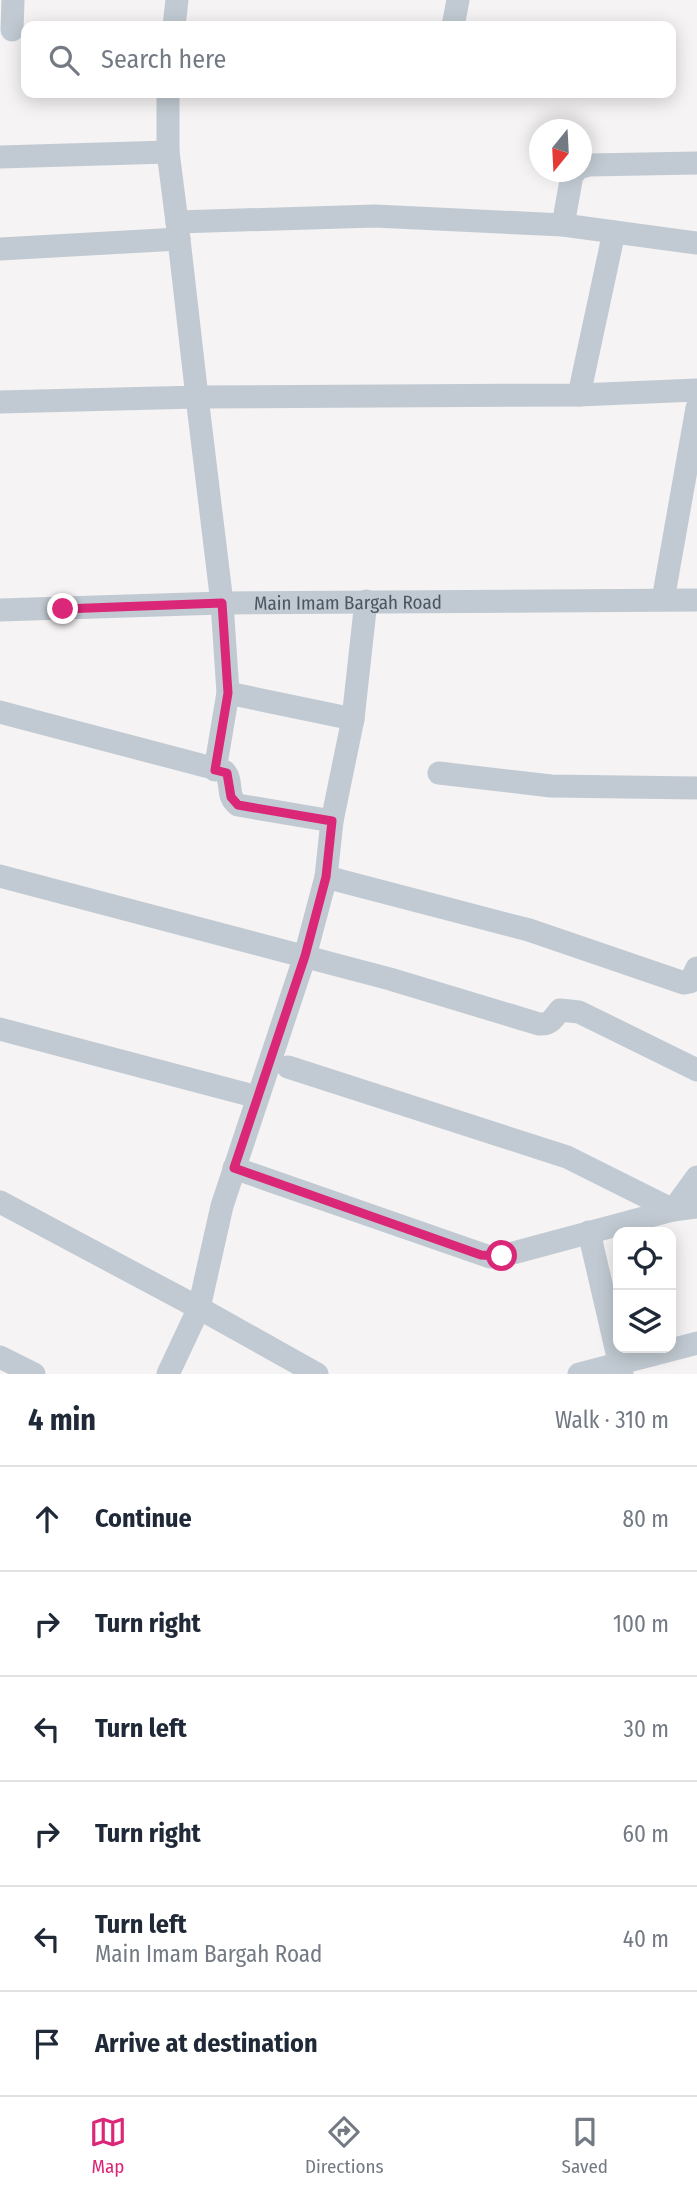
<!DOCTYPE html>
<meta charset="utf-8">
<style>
:root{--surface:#fff;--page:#f6f6f7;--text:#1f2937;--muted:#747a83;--line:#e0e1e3;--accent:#db2777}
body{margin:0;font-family:"Fira Sans Condensed",sans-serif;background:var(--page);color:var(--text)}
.controls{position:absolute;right:21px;bottom:21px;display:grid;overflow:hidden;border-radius:14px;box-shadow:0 4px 18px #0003}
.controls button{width:63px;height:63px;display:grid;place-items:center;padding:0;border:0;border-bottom:2px solid var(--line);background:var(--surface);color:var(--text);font:35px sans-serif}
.compass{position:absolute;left:529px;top:119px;width:63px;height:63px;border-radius:50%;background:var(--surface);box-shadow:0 4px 18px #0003;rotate:198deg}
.stop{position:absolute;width:21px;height:21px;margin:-16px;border:5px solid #db2777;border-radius:50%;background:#fff}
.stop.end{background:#db2777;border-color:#fff;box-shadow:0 2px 7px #0008}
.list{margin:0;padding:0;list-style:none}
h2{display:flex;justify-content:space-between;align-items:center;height:91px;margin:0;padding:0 28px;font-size:30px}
h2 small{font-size:23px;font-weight:400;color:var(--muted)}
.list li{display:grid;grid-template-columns:46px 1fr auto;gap:21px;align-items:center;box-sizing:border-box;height:105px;padding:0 28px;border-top:2px solid var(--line)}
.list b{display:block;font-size:26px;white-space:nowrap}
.list p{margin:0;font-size:23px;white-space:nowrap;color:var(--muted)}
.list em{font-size:23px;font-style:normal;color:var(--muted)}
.icon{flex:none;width:38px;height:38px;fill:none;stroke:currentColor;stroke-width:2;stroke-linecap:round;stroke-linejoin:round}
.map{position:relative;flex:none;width:697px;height:1374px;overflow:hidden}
.search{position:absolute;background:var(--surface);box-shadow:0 4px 18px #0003;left:21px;right:21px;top:21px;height:77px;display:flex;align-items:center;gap:18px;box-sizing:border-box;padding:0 24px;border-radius:14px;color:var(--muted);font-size:26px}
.sheet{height:721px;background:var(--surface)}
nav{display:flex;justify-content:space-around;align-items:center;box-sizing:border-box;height:98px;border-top:2px solid var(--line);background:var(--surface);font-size:19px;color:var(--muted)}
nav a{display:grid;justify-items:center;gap:4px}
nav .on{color:var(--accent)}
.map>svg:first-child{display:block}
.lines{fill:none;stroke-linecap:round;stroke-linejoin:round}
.street{stroke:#c1cad2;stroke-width:23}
.route{stroke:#db2777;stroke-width:9}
.labels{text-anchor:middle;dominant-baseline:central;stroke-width:6;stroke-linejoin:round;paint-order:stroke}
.street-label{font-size:19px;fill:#4a5661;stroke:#fff}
</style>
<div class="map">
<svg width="697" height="1374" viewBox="0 0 697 1374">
<rect width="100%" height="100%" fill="#f5f3f3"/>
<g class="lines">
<g class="street">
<path d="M174,26L177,0"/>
<path d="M453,26L458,0"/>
<path d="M12,30L13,0"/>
<path d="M168,93V152L177,222"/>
<path d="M0,157L168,152"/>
<path d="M582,167L589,165L697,163"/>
<path d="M563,225L572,175L575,172"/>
<path d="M0,249L179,239"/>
<path d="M579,395L614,232"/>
<path d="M0,402L197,397L177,222L375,216L563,225L697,243"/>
<path d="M663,600L697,408"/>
<path id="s1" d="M0,610L222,603L697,600"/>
<path d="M228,693L222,603L197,397L579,395L697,390"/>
<path d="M0,712L224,771C234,781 225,796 238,805L332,821"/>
<path d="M215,770L228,693L353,719"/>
<path d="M439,773L551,786L697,788"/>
<path d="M0,876L390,979L539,1024C550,1025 553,1019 560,1010L579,1012L697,1070"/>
<path d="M326,877L529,930L684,983L690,982L697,968"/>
<path d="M0,1029L257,1097"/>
<path d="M288,1067L567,1157L673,1210L697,1207"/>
<path d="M234,1168L490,1257L502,1256L673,1210L697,1177"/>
<path d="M0,1202L199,1308L317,1374"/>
<path d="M589,1232L622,1374"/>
<path d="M0,1357L34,1374"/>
<path d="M168,1374L199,1308L222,1206L305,956L326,877L332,821L353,719L366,601"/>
<path d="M579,1374L697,1343"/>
</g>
</g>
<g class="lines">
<path class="route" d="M63,609L222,603L228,693L215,770L227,773L231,797L238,805L332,821L326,877L305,956L234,1168L481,1255L502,1256"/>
</g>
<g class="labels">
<g class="street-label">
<text stroke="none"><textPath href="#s1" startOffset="348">Main Imam Bargah Road</textPath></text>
</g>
</g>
</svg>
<div class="controls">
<button><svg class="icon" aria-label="locate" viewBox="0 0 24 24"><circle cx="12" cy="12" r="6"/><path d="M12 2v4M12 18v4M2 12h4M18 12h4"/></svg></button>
<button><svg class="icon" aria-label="layers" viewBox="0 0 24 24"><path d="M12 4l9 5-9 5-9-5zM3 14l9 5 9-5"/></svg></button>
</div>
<svg class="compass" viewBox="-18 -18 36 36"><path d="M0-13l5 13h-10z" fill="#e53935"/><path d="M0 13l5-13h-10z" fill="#747a83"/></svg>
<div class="stop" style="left:502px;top:1256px"></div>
<div class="stop end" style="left:63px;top:609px"></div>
<div class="search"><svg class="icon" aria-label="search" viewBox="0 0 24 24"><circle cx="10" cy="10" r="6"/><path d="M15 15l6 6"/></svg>Search here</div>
</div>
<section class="sheet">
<h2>4 min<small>Walk · 310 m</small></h2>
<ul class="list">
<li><svg class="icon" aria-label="ahead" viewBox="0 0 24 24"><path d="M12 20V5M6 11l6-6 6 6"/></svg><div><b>Continue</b></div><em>80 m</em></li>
<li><svg class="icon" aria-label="right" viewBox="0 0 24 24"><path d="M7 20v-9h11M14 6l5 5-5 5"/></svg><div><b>Turn right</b></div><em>100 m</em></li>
<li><svg class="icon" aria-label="left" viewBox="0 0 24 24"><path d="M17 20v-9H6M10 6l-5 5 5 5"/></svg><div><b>Turn left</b></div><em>30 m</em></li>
<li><svg class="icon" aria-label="right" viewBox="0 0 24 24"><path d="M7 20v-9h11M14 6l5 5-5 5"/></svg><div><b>Turn right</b></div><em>60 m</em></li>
<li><svg class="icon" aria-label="left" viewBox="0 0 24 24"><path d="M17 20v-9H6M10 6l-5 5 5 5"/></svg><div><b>Turn left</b><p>Main Imam Bargah Road</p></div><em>40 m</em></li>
<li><svg class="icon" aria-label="arrive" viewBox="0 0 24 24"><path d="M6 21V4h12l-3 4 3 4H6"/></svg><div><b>Arrive at destination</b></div></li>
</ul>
</section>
<nav>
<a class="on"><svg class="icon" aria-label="map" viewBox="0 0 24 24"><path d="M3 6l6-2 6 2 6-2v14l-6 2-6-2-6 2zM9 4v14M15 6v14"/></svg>Map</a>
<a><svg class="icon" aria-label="directions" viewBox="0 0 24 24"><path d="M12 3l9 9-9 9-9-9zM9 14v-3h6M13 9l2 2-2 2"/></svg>Directions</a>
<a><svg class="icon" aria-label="saved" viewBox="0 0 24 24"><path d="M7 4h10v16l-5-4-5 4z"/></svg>Saved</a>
</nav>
